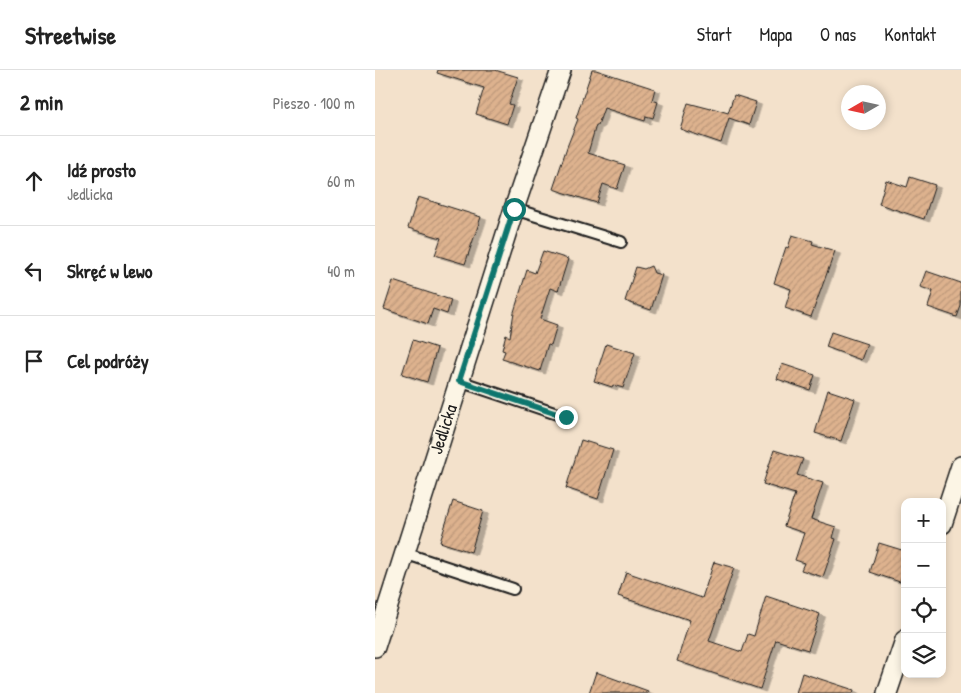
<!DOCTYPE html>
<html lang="pl">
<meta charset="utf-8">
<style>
:root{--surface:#fff;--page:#f2f2f2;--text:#222;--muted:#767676;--line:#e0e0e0}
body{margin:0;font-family:"Patrick Hand",sans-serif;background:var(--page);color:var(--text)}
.controls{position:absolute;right:15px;bottom:15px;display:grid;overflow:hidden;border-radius:10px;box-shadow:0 2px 8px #0003}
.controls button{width:45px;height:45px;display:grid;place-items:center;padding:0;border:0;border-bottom:1px solid var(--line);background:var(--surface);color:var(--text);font:25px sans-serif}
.compass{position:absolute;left:466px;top:15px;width:45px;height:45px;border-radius:50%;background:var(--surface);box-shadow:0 2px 8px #0003;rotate:261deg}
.stop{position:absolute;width:15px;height:15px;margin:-11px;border:4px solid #0f766e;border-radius:50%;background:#fff}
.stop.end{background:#0f766e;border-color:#fff;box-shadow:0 1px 5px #0008}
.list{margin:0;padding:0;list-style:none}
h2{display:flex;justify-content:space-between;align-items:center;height:65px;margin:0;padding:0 20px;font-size:21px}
h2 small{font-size:16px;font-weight:400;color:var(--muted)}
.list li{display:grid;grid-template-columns:32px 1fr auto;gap:15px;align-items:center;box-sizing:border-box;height:90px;padding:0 20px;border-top:1px solid var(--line)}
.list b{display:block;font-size:19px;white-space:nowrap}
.list p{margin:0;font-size:16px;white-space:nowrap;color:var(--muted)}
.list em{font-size:16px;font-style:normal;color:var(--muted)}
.icon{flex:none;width:28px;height:28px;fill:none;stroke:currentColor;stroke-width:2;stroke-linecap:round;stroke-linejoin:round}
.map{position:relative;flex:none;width:586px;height:623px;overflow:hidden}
header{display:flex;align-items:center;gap:30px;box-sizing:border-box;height:70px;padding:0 25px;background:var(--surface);border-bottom:1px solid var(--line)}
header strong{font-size:24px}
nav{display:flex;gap:28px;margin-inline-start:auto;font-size:18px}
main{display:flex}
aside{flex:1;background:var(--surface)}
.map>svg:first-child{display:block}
.building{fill:url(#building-hatch);stroke:#1c1c1c;filter:url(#shadow)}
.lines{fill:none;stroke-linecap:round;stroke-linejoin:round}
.lane-casing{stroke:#1c1c1c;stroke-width:14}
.street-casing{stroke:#1c1c1c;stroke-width:22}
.lane{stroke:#fcf5e5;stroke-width:10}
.street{stroke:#fcf5e5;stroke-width:19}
.route{stroke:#0f766e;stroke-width:6}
.labels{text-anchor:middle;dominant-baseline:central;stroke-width:4;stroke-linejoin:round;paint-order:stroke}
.street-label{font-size:18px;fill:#1c1c1c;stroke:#fcf5e5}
</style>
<header>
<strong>Streetwise</strong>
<nav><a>Start</a><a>Mapa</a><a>O nas</a><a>Kontakt</a></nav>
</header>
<main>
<aside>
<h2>2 min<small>Pieszo · 100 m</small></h2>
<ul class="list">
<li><svg class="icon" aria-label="ahead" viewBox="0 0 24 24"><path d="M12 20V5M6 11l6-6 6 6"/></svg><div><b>Idź prosto</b><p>Jedlicka</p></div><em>60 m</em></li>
<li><svg class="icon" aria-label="left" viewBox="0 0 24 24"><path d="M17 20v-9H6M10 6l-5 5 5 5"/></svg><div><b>Skręć w lewo</b></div><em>40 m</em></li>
<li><svg class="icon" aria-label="arrive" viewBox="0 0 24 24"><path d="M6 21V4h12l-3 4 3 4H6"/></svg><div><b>Cel podróży</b></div></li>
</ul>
</aside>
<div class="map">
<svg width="586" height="623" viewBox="0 0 586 623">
<defs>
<pattern id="building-hatch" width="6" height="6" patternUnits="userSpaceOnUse" patternTransform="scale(1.25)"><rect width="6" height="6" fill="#ddb28e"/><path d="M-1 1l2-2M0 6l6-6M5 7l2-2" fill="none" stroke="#bd987a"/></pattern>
<filter id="shadow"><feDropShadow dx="5.5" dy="3" stdDeviation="0" flood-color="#0004"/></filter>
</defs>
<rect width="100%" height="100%" fill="#f3e1cb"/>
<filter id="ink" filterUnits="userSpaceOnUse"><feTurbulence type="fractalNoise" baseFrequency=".02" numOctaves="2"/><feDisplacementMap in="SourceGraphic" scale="10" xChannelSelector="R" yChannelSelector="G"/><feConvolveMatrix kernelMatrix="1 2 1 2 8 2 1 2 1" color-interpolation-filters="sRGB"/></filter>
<g filter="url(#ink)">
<path class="building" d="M63,0H120L143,7L134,34L138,35L132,54L101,44L109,18L62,3Z
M217,0H221L280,19L277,30L283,32L278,48L271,46L270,51L229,38L223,55H221L213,83L250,95L242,119L228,114L222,133L178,119L192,77L203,49L201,48Z
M359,25L381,32L374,55L354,48L346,73L305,59L313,33L336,39L337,38L353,43Z
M535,107L560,115L549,149L504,134L511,110L532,117Z
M43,127L106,147L90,194L60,185L66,168L33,158Z
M417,165L438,171L437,174L460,181L436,247L410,238L416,219L399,213L411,177L413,178Z
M168,181L193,189L183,221L175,218L165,249L182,255L176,275L173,274L165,301L127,289L130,281L127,280L131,265L135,267L139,242L152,200L160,203Z
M276,196L279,203L287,205L276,240L250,231L261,197L269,199Z
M551,201L586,213V236L582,247L553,237L558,221L545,217Z
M18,211L76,230L72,244L58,239L53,254L9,239Z
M456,262L492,274L486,290L451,277Z
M38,270L62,278L52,312L27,304Z
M231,274L260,283L248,318L238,315L237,317L219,311Z
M407,294L440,305L435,320L402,309Z
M453,320L480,329L466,371L440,363Z
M206,370L238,380L223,429L191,418Z
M399,380L428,389L422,405L448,413L436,449L461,457L458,468L461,469L448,507L426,500L429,493L420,490L429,463L409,456L420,424L388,414Z
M78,431L108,441L96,482L65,472Z
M504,473L530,481V496L525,512L495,502Z
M339,492L359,498L334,571L367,582L373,564L379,566L391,526L445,544L433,580L401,570L385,619L302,591L315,550L243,526L251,502L327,528Z
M221,602L273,621L272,623H214Z
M427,603L479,620L478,623H421Z"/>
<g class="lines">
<g class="lane-casing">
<path id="lane" d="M139,139L246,172
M84,311L191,347
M29,483L138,519"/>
</g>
<g class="street-casing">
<path id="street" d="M567,454L586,396
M0,577L139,139L186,0
M512,623L530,570"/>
</g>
<use href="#lane" class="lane"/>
<use href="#street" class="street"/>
</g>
</g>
<g class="lines" filter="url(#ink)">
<path class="route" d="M139,139L84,311L191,347"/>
</g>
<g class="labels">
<g class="street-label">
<text transform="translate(68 359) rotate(-72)">Jedlicka</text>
</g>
</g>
</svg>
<div class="controls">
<button>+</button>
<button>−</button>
<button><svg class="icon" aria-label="locate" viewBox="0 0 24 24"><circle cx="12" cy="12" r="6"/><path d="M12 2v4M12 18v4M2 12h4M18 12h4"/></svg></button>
<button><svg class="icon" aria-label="layers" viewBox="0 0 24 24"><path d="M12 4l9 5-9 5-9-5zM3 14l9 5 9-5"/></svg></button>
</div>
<svg class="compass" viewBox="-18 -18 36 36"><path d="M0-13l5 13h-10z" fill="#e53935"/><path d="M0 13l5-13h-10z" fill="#767676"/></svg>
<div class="stop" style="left:139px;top:139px"></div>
<div class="stop end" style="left:191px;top:347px"></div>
</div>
</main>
